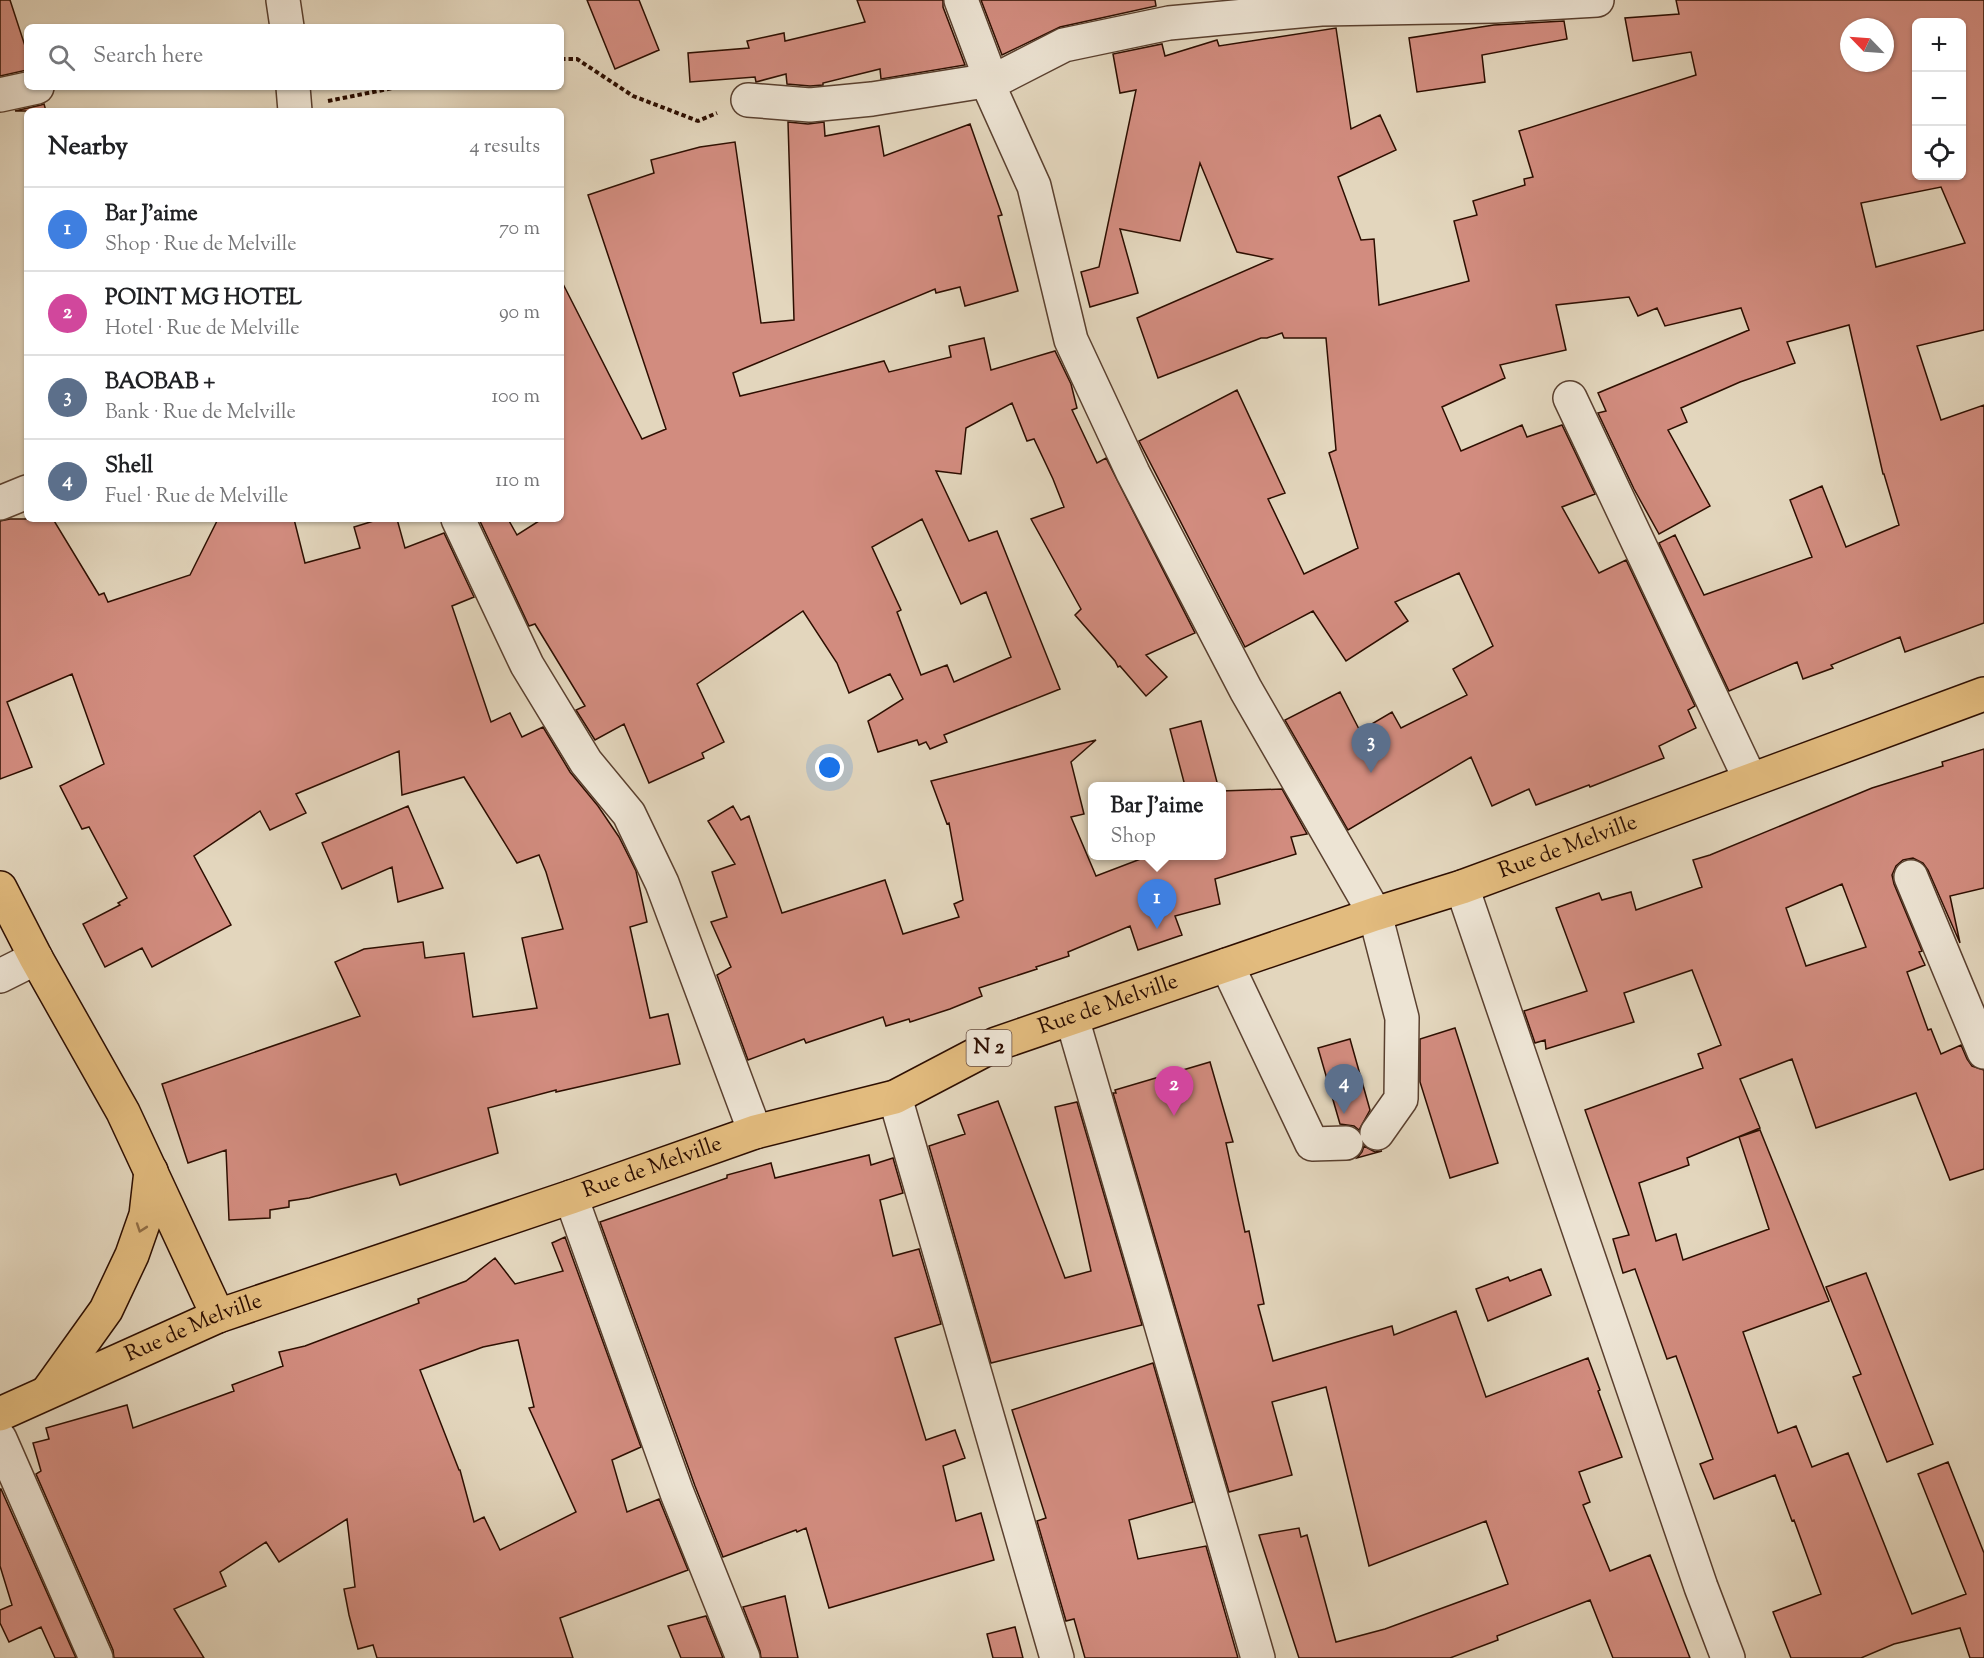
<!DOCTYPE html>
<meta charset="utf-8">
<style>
:root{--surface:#fff;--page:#f2f2f2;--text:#202124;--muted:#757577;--line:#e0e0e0;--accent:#ea580c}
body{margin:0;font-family:"Sorts Mill Goudy",serif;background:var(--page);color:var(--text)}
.controls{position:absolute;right:18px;top:18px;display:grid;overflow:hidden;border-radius:9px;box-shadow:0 2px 4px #0004}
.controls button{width:54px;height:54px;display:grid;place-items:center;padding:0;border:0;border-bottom:2px solid var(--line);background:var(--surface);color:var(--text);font:30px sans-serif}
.compass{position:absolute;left:1840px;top:18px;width:54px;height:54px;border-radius:50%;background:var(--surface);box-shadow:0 2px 4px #0004;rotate:295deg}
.you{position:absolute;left:830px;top:768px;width:21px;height:21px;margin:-15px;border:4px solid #fff;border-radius:50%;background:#1a73e8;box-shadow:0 0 0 9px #1a73e833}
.badge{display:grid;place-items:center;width:39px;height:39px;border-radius:50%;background:var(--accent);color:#fff;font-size:20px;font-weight:700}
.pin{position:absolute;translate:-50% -50px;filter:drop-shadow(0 2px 3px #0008)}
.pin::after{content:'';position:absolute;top:32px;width:21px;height:18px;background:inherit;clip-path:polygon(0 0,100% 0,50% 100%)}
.popup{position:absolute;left:1088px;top:782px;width:138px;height:78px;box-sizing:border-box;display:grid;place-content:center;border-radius:9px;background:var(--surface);filter:drop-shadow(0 2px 4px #0005);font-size:20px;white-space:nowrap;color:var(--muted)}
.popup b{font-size:22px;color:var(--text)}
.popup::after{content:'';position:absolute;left:50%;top:100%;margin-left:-12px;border:12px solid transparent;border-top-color:var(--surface)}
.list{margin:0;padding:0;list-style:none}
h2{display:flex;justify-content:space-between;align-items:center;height:78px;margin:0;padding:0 24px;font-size:26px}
h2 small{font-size:20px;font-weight:400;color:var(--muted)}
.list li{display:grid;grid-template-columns:39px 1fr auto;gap:18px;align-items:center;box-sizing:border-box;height:84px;padding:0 24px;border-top:2px solid var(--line)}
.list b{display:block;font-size:22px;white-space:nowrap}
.list p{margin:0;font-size:20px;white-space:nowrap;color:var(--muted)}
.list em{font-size:20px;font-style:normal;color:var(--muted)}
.icon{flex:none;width:33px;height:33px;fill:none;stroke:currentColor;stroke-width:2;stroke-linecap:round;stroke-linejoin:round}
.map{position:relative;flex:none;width:1984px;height:1658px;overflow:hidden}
.search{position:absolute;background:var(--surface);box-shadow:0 2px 4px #0004;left:24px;top:24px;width:540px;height:66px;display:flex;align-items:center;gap:15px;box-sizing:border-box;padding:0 21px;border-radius:9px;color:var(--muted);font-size:22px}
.panel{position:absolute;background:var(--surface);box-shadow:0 2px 4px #0004;left:24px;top:108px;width:540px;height:414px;border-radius:9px}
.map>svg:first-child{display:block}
.building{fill:#d28c7f;stroke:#2d0e00;stroke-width:1.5;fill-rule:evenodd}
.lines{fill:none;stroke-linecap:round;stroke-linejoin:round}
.minor-casing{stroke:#5a402f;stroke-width:36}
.major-casing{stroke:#2d0e00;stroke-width:36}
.path{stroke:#2d0e00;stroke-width:4;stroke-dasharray:4.5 3;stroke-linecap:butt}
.minor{stroke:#ede4d4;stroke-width:33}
.major{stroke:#e2bb7e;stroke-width:33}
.oneway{stroke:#916d45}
.labels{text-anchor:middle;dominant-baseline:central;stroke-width:5;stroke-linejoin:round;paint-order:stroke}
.shield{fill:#ede4d4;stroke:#674e40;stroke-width:1.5}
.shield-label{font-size:21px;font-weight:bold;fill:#2d0e00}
.street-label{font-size:22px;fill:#2d0e00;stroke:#ede4d4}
</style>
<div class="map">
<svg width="1984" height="1658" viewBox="0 0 1984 1658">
<rect width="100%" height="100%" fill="#e3d6bd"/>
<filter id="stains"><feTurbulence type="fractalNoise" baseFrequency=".00333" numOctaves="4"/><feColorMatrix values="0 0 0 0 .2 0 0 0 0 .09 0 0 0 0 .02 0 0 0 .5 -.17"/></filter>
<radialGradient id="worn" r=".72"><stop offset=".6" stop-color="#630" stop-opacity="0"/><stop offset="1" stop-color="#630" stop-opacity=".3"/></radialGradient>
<path class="building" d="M0,0H10L27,52V70L0,76Z
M587,0H639L659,50L615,69Z
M857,0H943V7L965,65L881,79L880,69L823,83V85L810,86L787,84L786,74L756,82L755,77L690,82L688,53L749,48L747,41L784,33L785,41L865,22Z
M981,0H1155L1156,6L1060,27L1002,55Z
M1676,0H1984V330L1917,346L1941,420L1984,405V623L1905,652L1900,637L1831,665L1833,668L1803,679L1797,662L1729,691L1659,543L1675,535L1704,595L1812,557L1790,500L1822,486L1846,547L1899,525L1884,474H1883L1849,325L1787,342L1795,363L1740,382L1681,408L1687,422L1668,430L1710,506L1659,534L1634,489L1598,413L1606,411L1598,393L1749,330L1741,308L1665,326L1657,308L1638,316L1629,297L1556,305L1566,350L1500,365L1505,378L1442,407L1461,451L1522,425L1527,437L1562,425L1595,494L1562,507L1599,573L1626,560L1695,706L1688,710L1696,728L1659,746L1664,758L1590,787L1589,785L1536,805L1529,789L1492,806L1471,757L1348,830L1285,720L1340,692L1360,731L1392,712L1401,728L1467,695L1453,669L1493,646L1459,573L1395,602L1408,621L1346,661L1313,611L1245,647L1139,441L1237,390L1285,493L1268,499L1304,574L1358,548L1329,453L1336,450L1326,338H1284L1282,333L1267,338H1261L1158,378L1137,318L1272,259L1237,252L1200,163L1180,241L1120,229L1138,293L1090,307L1081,272L1099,267L1136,90L1120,93L1113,54L1162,44L1165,56L1217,40L1219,46L1336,28L1351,129L1380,115L1396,150L1338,177L1361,240L1374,239L1379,305L1469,281L1454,221L1477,215L1473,201L1525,185L1524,179L1533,177L1519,131L1696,75L1691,52L1633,61L1625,18L1679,14ZM1917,22H1962V176H1917ZM1849,27H1885V63H1849ZM1941,187L1965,243L1876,267L1861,203Z
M1564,21L1567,39L1482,55L1485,82L1417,92L1409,38L1494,25Z
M44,104L46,111H15L41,105Z
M788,122L808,124L824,122L825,136L879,126L884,156L970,124L1002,215L998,216L1018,291L965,306L960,287L936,293L935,289L733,373L740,396L884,361L889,372L951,357L949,346L984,338L991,370L1055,351L1071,384L1077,408L1072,410L1097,463L1106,458L1195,633L1146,655L1167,677L1146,696L1120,666L1118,667L1115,661L1075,615L1081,609L1031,519L1064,507L1053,479L1034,439L1027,441L1012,403L966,428L961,474L936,471L969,541L997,531L1060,689L944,735L947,742L930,749L926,742L919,745L917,740L878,752L868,721L903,699L890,674L849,693L837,663L803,611L697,684L724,742L702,753L704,758L649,783L624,724L595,740L576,710L585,706L535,624L529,626L479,519H508L517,535L542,519H561V280L642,439L666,429L588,195L654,173L651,160L700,147L735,142L761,323L794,320ZM922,519L961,604L986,592L1011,657L954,682L947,665L921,675L897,612L901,610L872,547Z
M10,519H53L99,595L104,593L108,602L190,575L218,519H294L305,563L360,548L354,527L380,519H397L405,548L444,533L474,597L452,606L491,722L510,713L522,737L543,727L570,772L598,806L619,837L636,871L647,922L630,927L650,1018L668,1014L680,1064L556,1092V1090L488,1108L498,1153L400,1185L396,1174L309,1198L289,1201V1207L270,1210V1218L229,1220L226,1150L188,1163L162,1084L360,1016L335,962L364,949L423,942L425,958L464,953L473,1017L537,1008L522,938L563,929L546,872L539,855L517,863L464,777L402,795L399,751L296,794L306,813L270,830L260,811L194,856L231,925L152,967L142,948L105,967L83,924L120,905L118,903L127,898L89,827L82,829L60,786L104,764L72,674L7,702L32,767L0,779V521Z
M1201,721L1218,786H1185L1170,729Z
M1096,740L1071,762L1084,814L1071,817L1096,876L1151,855H1221V791L1282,789L1307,834L1291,837L1296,854L1215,879L1220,904L1175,916L1182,935L1138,950L1130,926L1068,952L1069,956L1036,967L1037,969L979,988L982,996L950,1009L910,1022L909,1019L886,1026L883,1017L806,1043L804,1039L748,1060L717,975L731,967L711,922L727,917L712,872L735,864L708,821L733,806L741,820L749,816L782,913L885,880L903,934L959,917L954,904L963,900L949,823L947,824L931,781Z
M1984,749V888L1950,896L1960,943L1928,870L1923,863L1913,858L1903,860L1896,866L1892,875L1894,884L1922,951L1919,952L1925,965L1907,972L1928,1030L1931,1029L1941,1054L1961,1045L1967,1059L1972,1066L1984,1070V1169L1950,1180L1916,1093L1816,1128L1792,1059L1740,1079L1760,1128L1687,1158L1689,1165L1639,1183L1656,1241L1676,1234L1683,1260L1769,1229L1739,1137L1760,1130L1829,1301L1743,1332L1778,1433L1796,1426L1812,1467L1848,1453L1912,1614L1966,1594L1918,1474L1948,1462L1984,1553V1658H1970L1960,1628L1894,1644L1861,1658H1791L1773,1612L1821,1594L1794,1520L1792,1521L1775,1475L1714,1499L1700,1464L1713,1459L1676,1356L1667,1359L1635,1269L1623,1273L1613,1239L1629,1235L1585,1110L1703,1068L1698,1054L1721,1045L1692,970L1624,993L1634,1022L1546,1049L1545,1040L1535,1043L1524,1011L1587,991L1556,908L1599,893L1602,900L1631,892L1636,910L1702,887L1693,860L1710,855L1872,788L1943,766L1942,762ZM1842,884L1866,947L1806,966L1786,908Z
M408,806L443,888L398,902L392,867L342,889L322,843Z
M1455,1028L1498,1163L1450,1178L1420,1082V1039Z
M1350,1039L1370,1110L1359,1130L1354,1126L1340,1124L1318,1048Z
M1210,1062L1233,1142L1226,1143L1245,1232L1249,1231L1264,1304L1258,1305L1273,1361L1392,1326L1394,1335L1456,1311L1486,1397L1588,1358L1600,1390L1598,1391L1622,1457L1579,1472L1590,1502L1583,1505L1610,1571L1650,1555L1690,1658H1613L1590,1600L1497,1636L1498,1640L1450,1658H1299L1259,1535L1299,1528L1301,1537L1307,1535L1336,1642L1385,1629L1508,1584L1486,1521L1369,1566L1326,1387L1272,1402L1292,1475L1229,1492L1113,1093H1116L1115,1090Z
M998,1101L1065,1278L1091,1271L1055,1107L1077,1102L1142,1325L991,1363L929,1146L965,1134L958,1115Z
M1364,1146L1375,1152L1382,1151L1357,1158L1362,1152Z
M869,1155L871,1165L893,1158L903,1193L880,1200L893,1256L919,1249L941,1324L895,1338L926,1440L955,1430L965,1458L943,1466L956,1521L981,1513L994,1560L829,1608L806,1528L797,1532L796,1530L723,1557L695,1486L600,1222L727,1178V1175L771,1163L775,1178Z
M565,1237L641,1447L612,1460L627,1512L659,1499L688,1570L560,1618L573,1658H377L373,1645L358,1649L349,1615L344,1589L355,1587L347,1519L279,1562L266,1542L220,1572L226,1586L174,1609L204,1658H114L113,1650L36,1474L41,1471L33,1443L49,1439L46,1428L127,1405L133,1428L234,1391L232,1385L283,1366L279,1352L305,1346L419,1303L418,1299L466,1281L495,1258L515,1284L563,1271L552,1243ZM518,1340L534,1407L529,1408L576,1512L500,1550L484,1517L474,1522L460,1470H459L420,1370L483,1347Z
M1541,1269L1551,1295L1488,1321L1476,1289L1508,1277L1510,1281Z
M1866,1273L1933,1444L1887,1462L1853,1377L1861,1374L1826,1287Z
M1153,1363L1193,1502L1129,1520L1138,1559L1206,1546L1238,1658H1085L1074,1619L1066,1621L1037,1521L1046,1518L1012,1410Z
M0,1489H1L76,1658H55L41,1627L9,1642L0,1623V1610L12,1605L0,1566Z
M785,1596L798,1658H761L760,1651L743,1607Z
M706,1616L723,1658H681L668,1626Z
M1015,1627L1023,1658H993L987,1634Z"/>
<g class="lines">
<g class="minor-casing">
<path id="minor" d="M283,0L287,27
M961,0L991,80L988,84L1034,186L1071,340L1133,473L1246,690L1375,914L1402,1018L1401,1099L1377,1133
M988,84L1064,45L1169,23L1321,9L1495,6L1597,0
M293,87L295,111
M0,95L37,87
M748,100L810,105L872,99L991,80
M1570,398L1750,779
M0,503L27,492
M458,519L527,665L586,762L629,814L662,883L755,1132
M1911,877L1984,1052
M1462,887L1701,1587L1728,1658
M1227,965L1312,1144L1346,1143
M0,976L36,958
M1072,1018L1258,1658
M895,1097L1057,1658
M571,1197L677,1493L743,1658
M0,1439L96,1658"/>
</g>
<g class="major-casing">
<g id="major">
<path d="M0,888L36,958L123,1112L218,1316"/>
<path d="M48,1391L106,1310L132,1255L146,1215L151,1171"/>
<path id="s1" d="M0,1414L218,1316L571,1197L755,1132L895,1097L996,1044L1375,914L1462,887L1984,694"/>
</g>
</g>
<path class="path" d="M561,59H577L633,96L698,121L717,113
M328,101L398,87"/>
<use href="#minor" class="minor"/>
<use href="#major" class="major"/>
</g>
<defs><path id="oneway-chevron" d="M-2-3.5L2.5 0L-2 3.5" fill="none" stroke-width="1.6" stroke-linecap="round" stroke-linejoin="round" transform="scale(1.5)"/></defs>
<use class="oneway" href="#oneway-chevron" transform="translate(141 1228) rotate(109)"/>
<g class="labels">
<rect class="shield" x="966.5" y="1030" width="45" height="36" rx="4.5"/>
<g class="shield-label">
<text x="989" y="1048">N 2</text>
</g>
<g class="street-label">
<text stroke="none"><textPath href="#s1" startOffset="1670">Rue de Melville</textPath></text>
<text stroke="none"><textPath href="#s1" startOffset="1184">Rue de Melville</textPath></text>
<text stroke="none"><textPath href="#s1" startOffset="698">Rue de Melville</textPath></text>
<text stroke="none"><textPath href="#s1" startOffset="212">Rue de Melville</textPath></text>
</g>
</g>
<rect width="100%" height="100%" filter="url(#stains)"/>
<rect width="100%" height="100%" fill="url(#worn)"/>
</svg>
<div class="controls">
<button>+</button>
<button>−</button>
<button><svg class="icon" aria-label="locate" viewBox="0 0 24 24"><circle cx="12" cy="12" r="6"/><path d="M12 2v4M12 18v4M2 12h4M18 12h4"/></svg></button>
</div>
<svg class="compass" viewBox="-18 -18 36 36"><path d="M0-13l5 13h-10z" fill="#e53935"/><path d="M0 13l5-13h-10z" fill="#757577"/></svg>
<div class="you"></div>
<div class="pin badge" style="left:1157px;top:929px;background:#3f7fe0">1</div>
<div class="popup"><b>Bar J'aime</b>Shop</div>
<div class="pin badge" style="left:1174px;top:1116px;background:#d1479c">2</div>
<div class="pin badge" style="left:1371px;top:773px;background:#5c6f8a">3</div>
<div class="pin badge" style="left:1344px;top:1114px;background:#5c6f8a">4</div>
<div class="search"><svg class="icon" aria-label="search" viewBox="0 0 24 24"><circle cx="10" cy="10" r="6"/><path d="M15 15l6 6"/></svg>Search here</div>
<section class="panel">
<h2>Nearby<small>4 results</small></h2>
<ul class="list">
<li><span class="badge" style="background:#3f7fe0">1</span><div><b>Bar J'aime</b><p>Shop · Rue de Melville</p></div><em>70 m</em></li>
<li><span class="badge" style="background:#d1479c">2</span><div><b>POINT MG HOTEL</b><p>Hotel · Rue de Melville</p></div><em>90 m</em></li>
<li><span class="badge" style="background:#5c6f8a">3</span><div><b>BAOBAB +</b><p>Bank · Rue de Melville</p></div><em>100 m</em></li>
<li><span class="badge" style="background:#5c6f8a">4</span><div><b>Shell</b><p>Fuel · Rue de Melville</p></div><em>110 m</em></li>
</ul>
</section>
</div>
